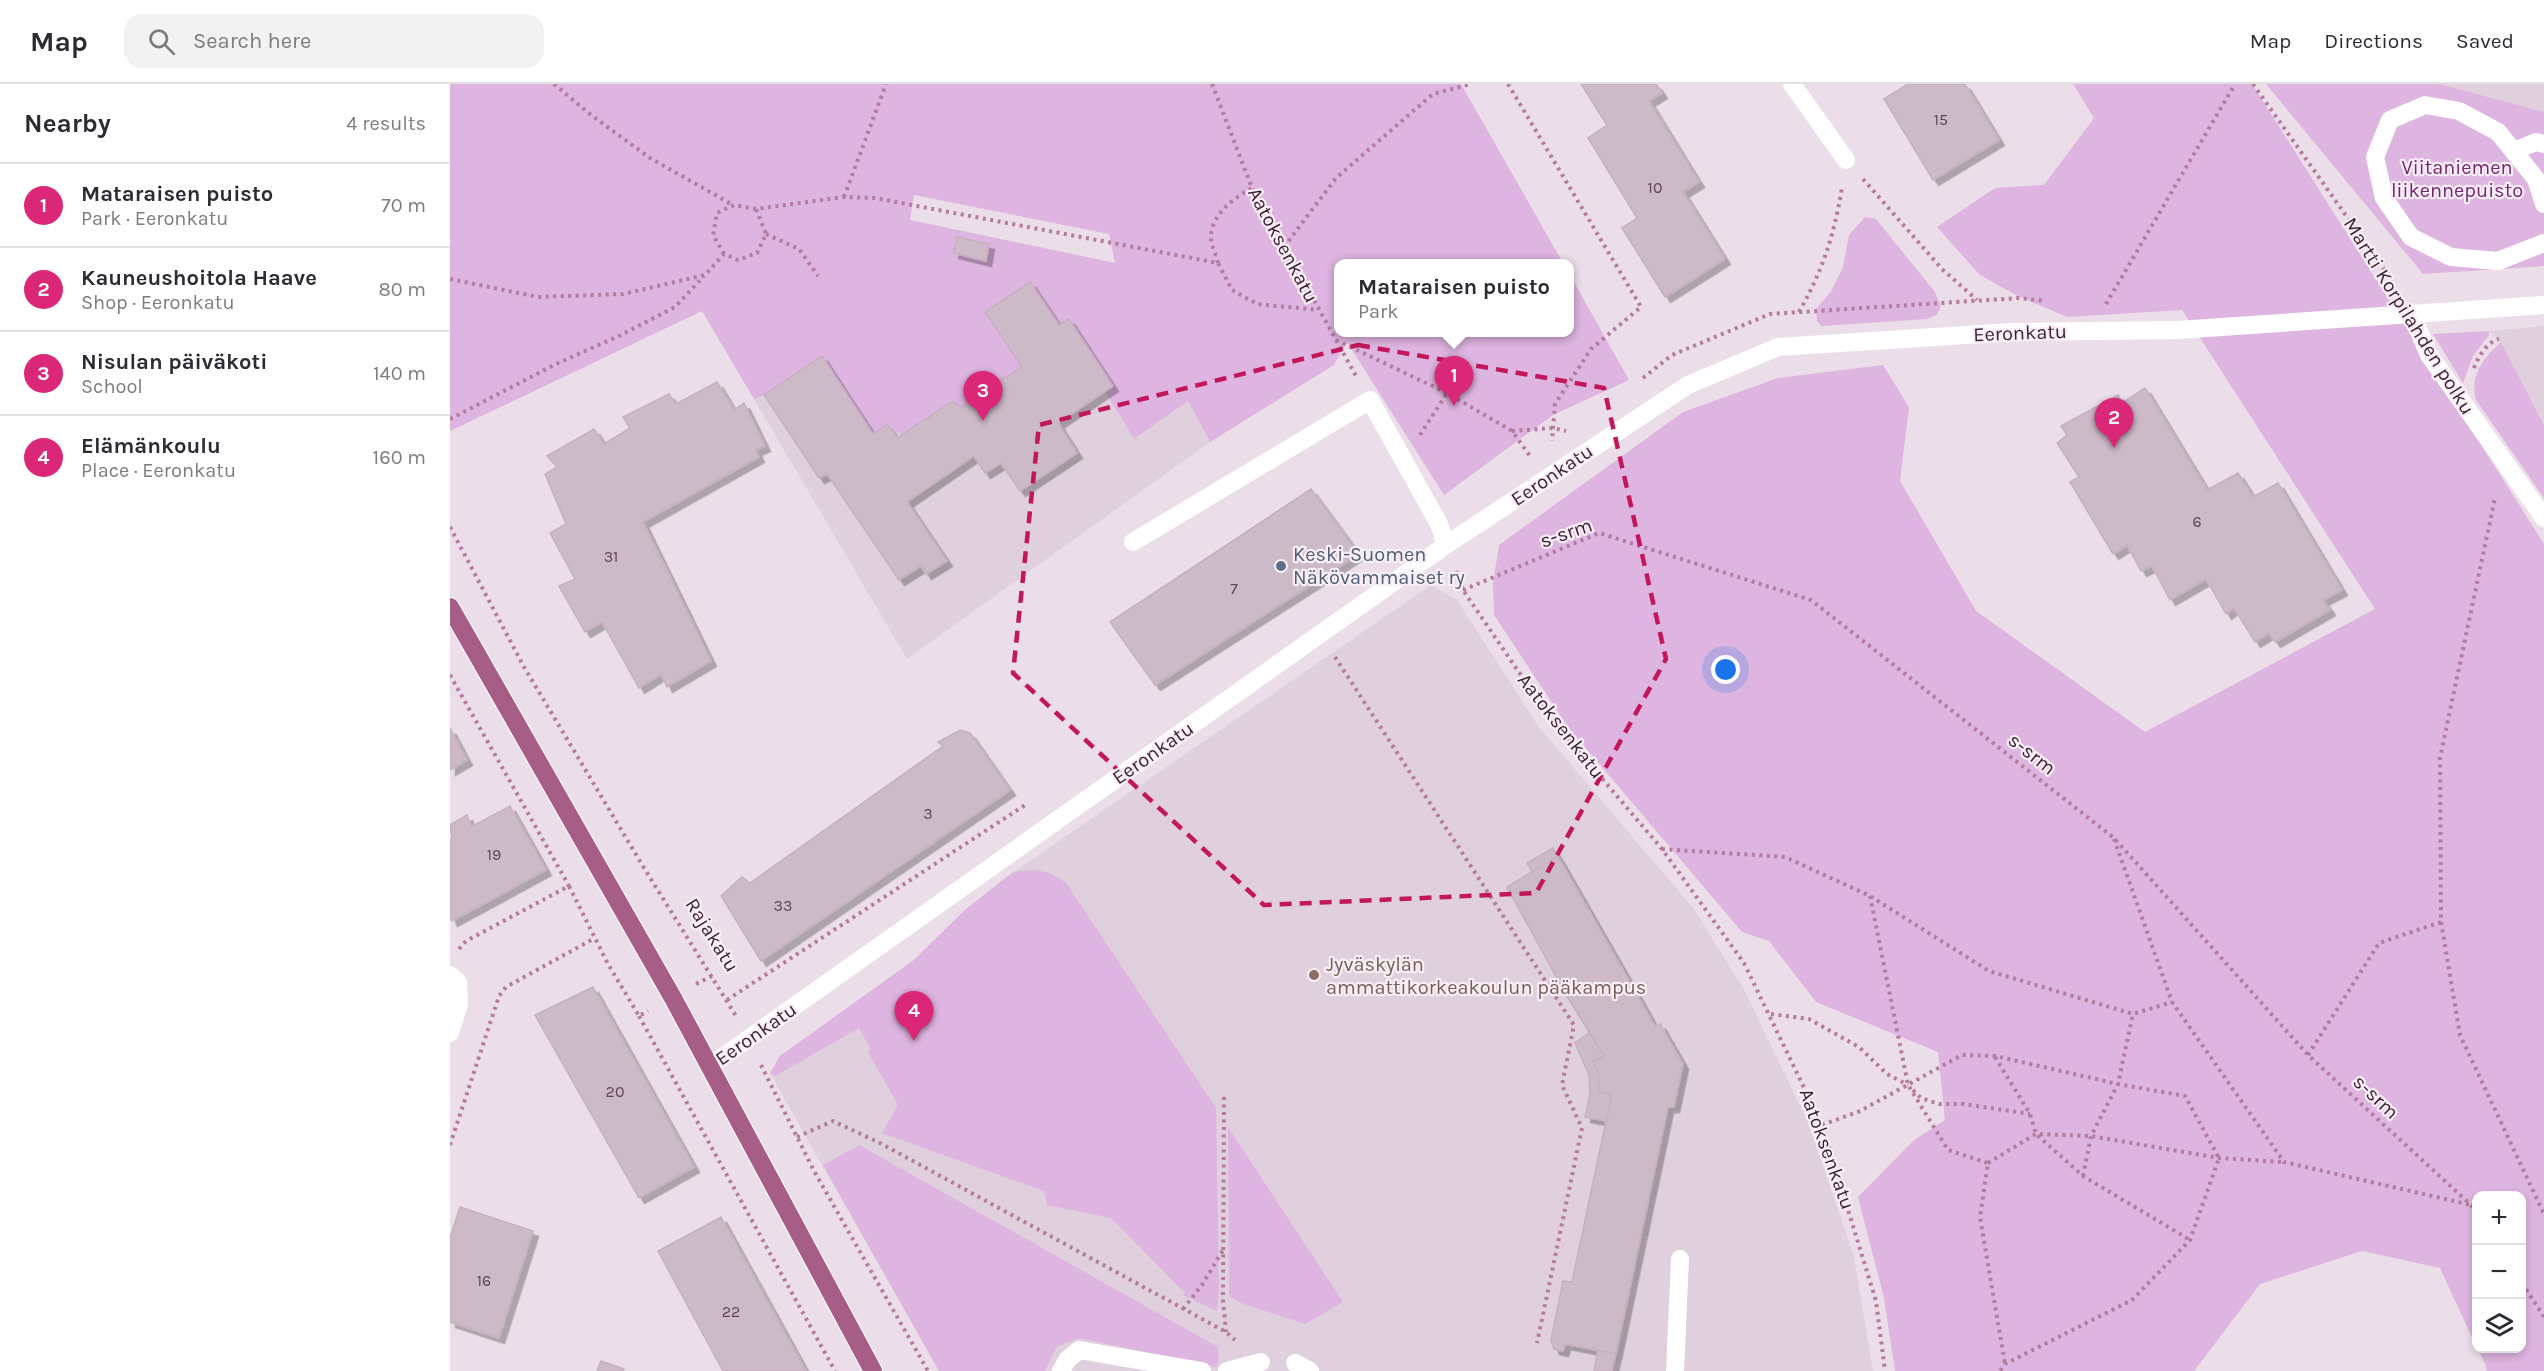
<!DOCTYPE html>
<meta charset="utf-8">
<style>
:root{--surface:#fff;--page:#f2f2f3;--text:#2b2b33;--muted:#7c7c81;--line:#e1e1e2;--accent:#db2777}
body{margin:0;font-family:Karla,sans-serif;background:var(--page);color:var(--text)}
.controls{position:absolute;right:18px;bottom:18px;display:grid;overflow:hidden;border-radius:12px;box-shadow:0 3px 9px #0003}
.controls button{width:54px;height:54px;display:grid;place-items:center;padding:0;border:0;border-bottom:2px solid var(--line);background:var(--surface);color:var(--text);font:30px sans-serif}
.you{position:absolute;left:1276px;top:586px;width:21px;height:21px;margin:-15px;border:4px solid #fff;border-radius:50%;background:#1a73e8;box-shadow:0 0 0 9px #1a73e833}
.badge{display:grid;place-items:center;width:39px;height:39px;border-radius:50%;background:var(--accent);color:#fff;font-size:20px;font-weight:700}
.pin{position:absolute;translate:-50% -50px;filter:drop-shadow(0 2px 3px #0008)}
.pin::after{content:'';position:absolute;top:32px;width:21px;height:18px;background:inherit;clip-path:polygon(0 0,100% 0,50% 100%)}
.popup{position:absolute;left:884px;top:175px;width:240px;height:78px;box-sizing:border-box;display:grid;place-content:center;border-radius:12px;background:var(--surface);filter:drop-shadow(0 2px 4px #0005);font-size:20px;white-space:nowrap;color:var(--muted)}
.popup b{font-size:22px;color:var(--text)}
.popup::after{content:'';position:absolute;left:50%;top:100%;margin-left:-12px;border:12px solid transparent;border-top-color:var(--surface)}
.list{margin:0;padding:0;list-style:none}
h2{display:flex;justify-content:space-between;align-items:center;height:78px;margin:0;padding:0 24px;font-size:26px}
h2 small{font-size:20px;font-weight:400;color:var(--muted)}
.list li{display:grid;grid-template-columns:39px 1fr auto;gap:18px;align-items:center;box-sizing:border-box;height:84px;padding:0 24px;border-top:2px solid var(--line)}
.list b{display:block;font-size:22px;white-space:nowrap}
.list p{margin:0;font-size:20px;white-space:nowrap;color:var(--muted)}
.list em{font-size:20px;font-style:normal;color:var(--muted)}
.icon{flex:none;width:33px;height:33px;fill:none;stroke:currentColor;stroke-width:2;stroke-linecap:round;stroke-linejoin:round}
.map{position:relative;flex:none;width:2094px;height:1287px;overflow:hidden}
header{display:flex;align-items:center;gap:36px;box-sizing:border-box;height:84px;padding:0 30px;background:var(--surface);border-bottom:2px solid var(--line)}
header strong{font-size:28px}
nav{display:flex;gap:33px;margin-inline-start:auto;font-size:21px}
.search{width:420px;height:54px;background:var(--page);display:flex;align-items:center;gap:15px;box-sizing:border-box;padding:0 21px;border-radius:18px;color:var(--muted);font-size:22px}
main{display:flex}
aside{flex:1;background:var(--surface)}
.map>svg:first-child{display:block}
.built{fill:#e0cfdc}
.green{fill:#deb4e0;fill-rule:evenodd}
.building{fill:#cdbac7;stroke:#c6b0c0;stroke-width:1.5;filter:url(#shadow)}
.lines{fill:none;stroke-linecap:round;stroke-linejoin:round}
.major-casing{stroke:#fff;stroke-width:20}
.path{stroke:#b37b9d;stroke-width:4;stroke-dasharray:3 4.5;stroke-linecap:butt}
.minor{stroke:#fff;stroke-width:18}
.major{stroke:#a65e86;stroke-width:18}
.marked{fill:none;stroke:#c2185b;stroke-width:4.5;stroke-dasharray:12 8;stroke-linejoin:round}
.service-dot{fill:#5c6f8a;stroke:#f8eff6;stroke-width:2}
.education-dot{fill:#8d6e63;stroke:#f8eff6;stroke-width:2}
.labels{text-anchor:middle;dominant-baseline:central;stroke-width:4.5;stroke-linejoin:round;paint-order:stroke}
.number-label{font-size:16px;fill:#614556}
.park-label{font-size:20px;fill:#782471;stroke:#f8eff6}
.street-label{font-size:20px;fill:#3d1e30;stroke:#f8eff6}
.service-label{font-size:20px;fill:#4e5e75;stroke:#f8eff6;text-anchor:start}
.education-label{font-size:20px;fill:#785e54;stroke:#f8eff6;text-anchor:start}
</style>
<header>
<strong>Map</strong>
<div class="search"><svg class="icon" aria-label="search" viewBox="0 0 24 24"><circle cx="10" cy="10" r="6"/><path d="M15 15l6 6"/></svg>Search here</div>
<nav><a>Map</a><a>Directions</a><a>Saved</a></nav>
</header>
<main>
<aside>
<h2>Nearby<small>4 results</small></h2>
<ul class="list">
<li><span class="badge">1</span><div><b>Mataraisen puisto</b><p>Park · Eeronkatu</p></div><em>70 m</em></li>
<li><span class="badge">2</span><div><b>Kauneushoitola Haave</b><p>Shop · Eeronkatu</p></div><em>80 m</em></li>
<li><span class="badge">3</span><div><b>Nisulan päiväkoti</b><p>School</p></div><em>140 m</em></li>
<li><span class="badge">4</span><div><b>Elämänkoulu</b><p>Place · Eeronkatu</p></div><em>160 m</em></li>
</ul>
</aside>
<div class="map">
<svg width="2094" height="1287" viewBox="0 0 2094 1287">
<defs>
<filter id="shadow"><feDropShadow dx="5.5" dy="5.5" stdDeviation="0" flood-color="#0004"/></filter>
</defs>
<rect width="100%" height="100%" fill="#ecdee8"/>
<path class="built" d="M1990,0H2094V28Z
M460,136L665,179L760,358L457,575L267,252Z
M2094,242V341L2051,258L2039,247Z
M981,501L1007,516L1088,642L1244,825L1294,906L1357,1036L1403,1169L1423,1287H489L320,989L330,972L464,876L516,825L564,788Z"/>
<path class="green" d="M0,0H1011L1113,179L888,180V248H1120V191L1179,296L1103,331L994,411L897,258L884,281L760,358L738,317L684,355L655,307L663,302L619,235L609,241L535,228L572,283L511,323L502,317L451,351L437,340L423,350L372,273L314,311L304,315L252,227L0,347ZM464,111L659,150L665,179L460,136Z
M1623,0H1802L2094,460V1287H2036L2037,1285L2028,1265L2072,1264V1112H2026V1262L1990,1184L1912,1167L1810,1200L1744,1287H1445L1434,1214L1408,1113L1464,1056L1495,1036L1488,968L1366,918L1319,857L1292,848L1118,643L1044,531L1043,499L1049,461L1233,328L1328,294L1433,281L1459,323L1450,397L1526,527L1695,648L1925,525L1732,226L1617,233L1566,211L1530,191L1487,143L1545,104L1594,101L1644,34Z
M1816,0H1990L2094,28V182L1973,190Z
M1415,133L1426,135L1485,208L1491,222L1487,231L1477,235L1371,242L1367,237L1366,225L1382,206L1393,183L1399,151Z
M2039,247V251L2023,272L2013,299L1983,250Z
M2051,258L2094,341V414L2026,316C2019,291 2034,274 2051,258Z
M585,786L600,789L616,799L766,1024L769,1206L767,1227L733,1211L735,1209L661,1134L597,1121L594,1107L432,1049L448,1021L418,968L421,966L409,944L325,992L320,989L330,972L464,876L516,825L563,788Z
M778,1043L893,1218L855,1240L791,1219L779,1212Z
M409,1061L768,1263L769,1277L766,1283L629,1254L606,1263L595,1287H489L373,1081Z"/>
<path class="building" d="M1131,0H1206L1212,9L1199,17L1249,98L1233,108L1275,175L1215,213L1172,144L1187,134L1138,54L1157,41Z
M1458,0H1515L1549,56L1483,96L1434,15Z
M507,153L539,160L536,177L503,169Z
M580,198L609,241L619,235L663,302L608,339L627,369L570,407L551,379L535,389L524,372L457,418L497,477L476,490L471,482L449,496L377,390L369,394L314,311L372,272L423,350L437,340L447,354L503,317L511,323L572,283L535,228Z
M267,298L284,326L294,319L315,362L306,366L309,373L193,438L261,577L217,603L211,590L189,604L152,538L135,548L109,502L125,495L100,449L116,440L95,390L107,383L97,372L144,345L154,360L180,344L173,333L219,310L226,320Z
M1695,304L1757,406L1788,389L1803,413L1828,399L1892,506L1873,516L1880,526L1825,558L1819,549L1805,558L1784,524L1776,530L1756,495L1720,516L1702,482L1691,487L1677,461L1663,470L1620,398L1629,393L1607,359L1617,351L1611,342L1668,311L1672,319Z
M861,405L909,470L705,601L660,538Z
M0,644L17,676L0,686Z
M510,646L520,649L560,706L311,877L271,812L292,793L300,799L493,662L488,658Z
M60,722L96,786L2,837L0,832V755L2,754L0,741L17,731L21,743Z
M1103,764L1205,942L1210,940L1233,980L1224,1023H1218L1166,1270L1115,1260L1113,1267L1104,1265L1101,1256L1113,1197L1122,1198L1162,1011L1150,1008L1148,988L1143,977L1154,972L1118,914L1057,803L1082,788L1077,779Z
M1108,772L1205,942L1210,940L1233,980L1224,1023H1218L1162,1287H1144L1148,1266L1115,1260L1113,1267L1104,1265L1101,1256L1113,1197L1122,1198L1156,1037L1135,1033L1140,1010L1139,991L1125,959L1140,948L1118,914L1057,803Z
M143,903L244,1083L189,1114L85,931Z
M10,1123L83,1147L49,1254L0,1238V1154Z
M271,1133L356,1287H273L208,1167Z
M151,1277L174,1285L173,1287H147Z"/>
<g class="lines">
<g class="major-casing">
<path id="major" d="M0,523L223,914L423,1287"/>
</g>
<path class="path" d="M104,0L141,31L200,74L283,121
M762,0L802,104L906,292
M1058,0L1191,223L1141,265L1105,320L1102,357
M1803,0L1938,191L1944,204
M1413,95L1492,185L1527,216
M394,113L436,0
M316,150L349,165L368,192
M834,163L886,94L983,10L1021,0
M274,170L263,151L267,129L284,121L306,125L394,113L425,114L768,179L782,206L807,220L868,226
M768,179C766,171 762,163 761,155C760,131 784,114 802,104
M0,195L88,213L173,210L255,191L274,170L288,176L307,169L316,150L306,125
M1656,220L1785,0
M1349,228C1373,186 1384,151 1392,104
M886,256L997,309L1062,347L1080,372
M2024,284C2028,273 2037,258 2049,255
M1193,294L1222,271L1320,230L1569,214L1595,217
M0,335L106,280L171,251L225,223L254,192
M1062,347L1103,344L1116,347
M970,351L997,309
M0,443L74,583L194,784L286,932
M1006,487L1013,506L1098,631L1212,765L1294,879L1372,1041L1426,1217L1435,1287
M1013,506L1149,449L1361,516L1664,754L1858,971L2021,1121L2026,1129
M885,573L1124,941L1112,1001L1132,1044L1087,1259
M0,591L119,802
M1664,755L1722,918L1834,1078L2021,1121
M1212,765L1335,773L1420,812L1539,887L1683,930L1722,918
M1420,812L1458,1001L1498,1066L1538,1079L1530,1133L1555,1280
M1991,838L2010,951L2094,1130
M9,865L16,857L119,802L158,880L189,932L198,927
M246,900L262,892
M277,916L575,721
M1321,930L1359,935L1409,963L1437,990L1458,1001
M189,932L385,1287
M1858,971L1929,859L1991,838L1990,674L2045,414
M1545,973L1580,1030L1586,1050L1633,1092L1740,1156
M311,981L364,1087L478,1287
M1463,1006L1471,1014L1489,1020H1514L1580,1030
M774,1013L773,1216L776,1248
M1372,1041L1410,1027L1512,971L1545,972L1668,1000L1735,1012L1769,1074L1740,1156L1682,1216L1555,1280L1550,1287
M347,1053L383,1037L430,1059L776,1248L785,1256
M0,1061L49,912L56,903L145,854
M1538,1079L1586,1050L1641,1052L1769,1074L1833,1078
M1633,1092L1641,1052L1668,1000L1683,930
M2072,1199L2094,1233
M733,1225L752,1201L773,1166"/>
<path class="minor" d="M1342,0L1396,76
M2064,67L2086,58L2094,60
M2094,120L2086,95L2048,48L2009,27L1975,21L1940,36L1925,73L1934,114L1961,153L2001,173L2048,177L2094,159
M1962,231L1979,271L2094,434
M683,458L920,316L989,440L996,461
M0,891L8,898L9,920L0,949
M260,982L996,461L1238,301L1328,263L1562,248L1727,246L2094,221
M845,1279L860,1287
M611,1287L617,1276L629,1266L752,1287
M777,1287L811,1278
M1225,1287L1230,1175"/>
<use href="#major" class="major"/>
</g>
<path class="marked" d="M908,261L1154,304L1216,575L1086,809L814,821L563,589L589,341Z"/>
<circle class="service-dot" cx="831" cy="482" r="6"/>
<circle class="education-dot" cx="864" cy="891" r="6"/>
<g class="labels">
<g class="number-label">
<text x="1491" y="35">15</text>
<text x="1205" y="103">10</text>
<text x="1747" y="437">6</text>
<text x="161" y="472">31</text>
<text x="784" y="504">7</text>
<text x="478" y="729">3</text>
<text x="44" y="770">19</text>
<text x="333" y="821">33</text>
<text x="165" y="1007">20</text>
<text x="34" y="1196">16</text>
<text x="281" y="1227">22</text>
</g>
<g class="park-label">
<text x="2007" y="83">Viitaniemen<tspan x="2007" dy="23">liikennepuisto</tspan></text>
</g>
<g class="street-label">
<text transform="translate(833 161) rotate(62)">Aatoksenkatu</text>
<text transform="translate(1959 232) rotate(58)">Martti Korpilahden polku</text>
<text transform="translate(1570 249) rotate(-2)">Eeronkatu</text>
<text transform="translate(1102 391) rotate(-34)">Eeronkatu</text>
<text transform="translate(1116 449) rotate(-19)">s-srm</text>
<text transform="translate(1111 642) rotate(52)">Aatoksenkatu</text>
<text transform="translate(703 669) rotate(-35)">Eeronkatu</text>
<text transform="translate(1582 670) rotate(38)">s-srm</text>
<text transform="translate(262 851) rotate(58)">Rajakatu</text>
<text transform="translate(306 950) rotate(-35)">Eeronkatu</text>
<text transform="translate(1926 1013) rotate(43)">s-srm</text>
<text transform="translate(1377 1065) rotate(70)">Aatoksenkatu</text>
</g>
<g class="service-label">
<text x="843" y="470">Keski-Suomen<tspan x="843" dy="23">Näkövammaiset ry</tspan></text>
</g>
<g class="education-label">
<text x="876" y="880">Jyväskylän<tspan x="876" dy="23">ammattikorkeakoulun pääkampus</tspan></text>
</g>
</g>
</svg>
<div class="controls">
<button>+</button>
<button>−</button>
<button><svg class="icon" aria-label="layers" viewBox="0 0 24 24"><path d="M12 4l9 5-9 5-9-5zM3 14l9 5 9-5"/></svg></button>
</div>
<div class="you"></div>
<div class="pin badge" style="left:1004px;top:322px">1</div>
<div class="popup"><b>Mataraisen puisto</b>Park</div>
<div class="pin badge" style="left:1664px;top:364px">2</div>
<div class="pin badge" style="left:533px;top:337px">3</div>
<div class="pin badge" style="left:464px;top:957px">4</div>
</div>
</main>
